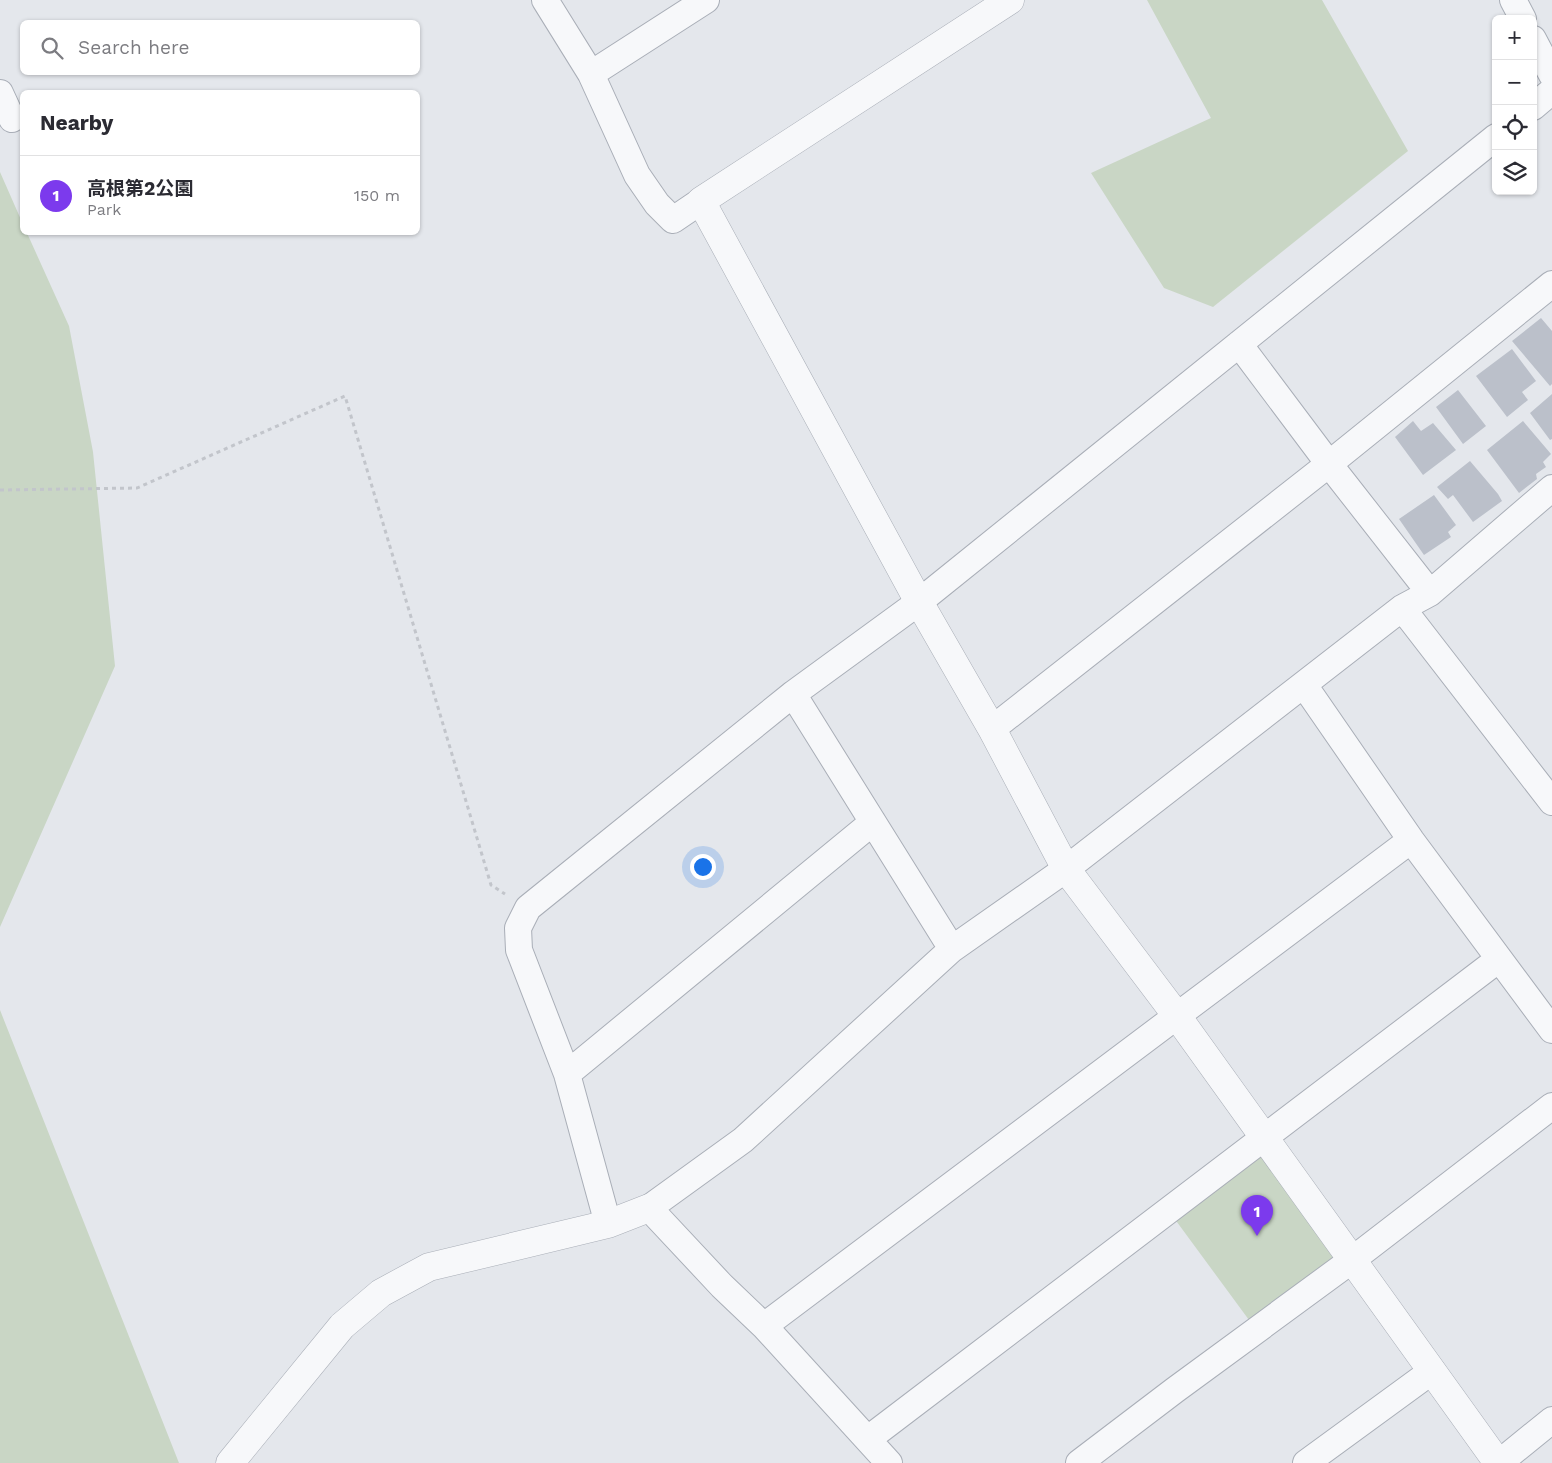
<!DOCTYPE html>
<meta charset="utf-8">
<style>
:root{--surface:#fff;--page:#f7f7f7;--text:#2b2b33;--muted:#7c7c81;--line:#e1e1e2;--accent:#7c3aed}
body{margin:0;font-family:"Work Sans","Noto Sans JP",sans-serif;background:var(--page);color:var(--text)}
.controls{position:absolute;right:15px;top:15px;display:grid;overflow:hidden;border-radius:8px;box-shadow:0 1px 4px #0004}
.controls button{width:45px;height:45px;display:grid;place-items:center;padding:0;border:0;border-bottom:1px solid var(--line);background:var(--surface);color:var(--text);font:25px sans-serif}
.you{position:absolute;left:702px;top:866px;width:18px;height:18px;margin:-12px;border:4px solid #fff;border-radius:50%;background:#1a73e8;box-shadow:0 0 0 8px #1a73e833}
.badge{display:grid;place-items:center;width:32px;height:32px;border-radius:50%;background:var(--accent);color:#fff;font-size:16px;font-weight:700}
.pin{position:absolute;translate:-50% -41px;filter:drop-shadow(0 1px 2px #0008)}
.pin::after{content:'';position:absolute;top:26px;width:18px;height:15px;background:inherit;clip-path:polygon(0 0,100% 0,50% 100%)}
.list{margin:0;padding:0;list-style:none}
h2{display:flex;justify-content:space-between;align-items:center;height:65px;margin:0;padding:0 20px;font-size:21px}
h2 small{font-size:16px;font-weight:400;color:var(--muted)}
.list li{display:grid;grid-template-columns:32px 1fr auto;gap:15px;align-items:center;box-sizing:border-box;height:80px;padding:0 20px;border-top:1px solid var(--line)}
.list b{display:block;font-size:19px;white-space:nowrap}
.list p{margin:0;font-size:16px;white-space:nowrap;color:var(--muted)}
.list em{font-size:16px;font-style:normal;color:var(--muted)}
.icon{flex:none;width:28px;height:28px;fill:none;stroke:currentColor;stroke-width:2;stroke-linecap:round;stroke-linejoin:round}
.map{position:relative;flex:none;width:1552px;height:1463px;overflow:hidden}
.search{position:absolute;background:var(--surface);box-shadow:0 1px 4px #0004;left:20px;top:20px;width:400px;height:55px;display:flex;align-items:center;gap:12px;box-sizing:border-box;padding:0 18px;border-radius:8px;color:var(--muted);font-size:19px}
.panel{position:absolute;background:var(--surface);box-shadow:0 1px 4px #0004;left:20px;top:90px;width:400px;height:145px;border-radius:8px}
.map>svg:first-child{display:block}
.green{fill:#c9d6c5}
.building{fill:#bbc0ca}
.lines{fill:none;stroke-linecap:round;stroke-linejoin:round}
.minor-casing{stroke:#a9aeb7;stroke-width:28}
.tertiary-casing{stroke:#a9aeb7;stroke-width:29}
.path{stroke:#c2c5cb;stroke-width:3;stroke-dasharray:4 4;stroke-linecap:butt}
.minor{stroke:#f7f8fa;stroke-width:26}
.tertiary{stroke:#f7f8fa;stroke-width:28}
</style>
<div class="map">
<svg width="1552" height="1463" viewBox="0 0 1552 1463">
<rect width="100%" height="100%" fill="#e4e7ec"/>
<path class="green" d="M1147,0H1322L1408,151L1213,307L1164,288L1091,173L1211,118Z
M0,172L22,222V232L27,233L69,326L93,452L115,666L0,927Z
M0,1010L179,1463H0Z
M1265,1151L1339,1253L1249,1320L1174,1218Z"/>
<path class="building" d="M1541,318L1552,331V384L1550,386L1512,341Z
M1512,349L1536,381L1522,392L1528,400L1507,417L1476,376Z
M1458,390L1486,426L1463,444L1436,407Z
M1552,394V439L1550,440L1530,413Z
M1413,421L1421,431L1433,423L1456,450L1423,475L1395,437Z
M1523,421L1551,454L1543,462L1546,467L1536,474L1537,479L1519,493L1487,450Z
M1470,461L1498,494L1502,501L1473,522L1453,495L1448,499L1437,487Z
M1434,495L1456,525L1448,532L1451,537L1424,555L1399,519Z"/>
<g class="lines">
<g class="minor-casing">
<path id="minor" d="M545,0L591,74L637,175L657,204L673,220L701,201
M1513,0L1523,19
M1533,39L1552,75
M591,74L706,0
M0,93L12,119
M1533,107L1552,91
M1239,344L1329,464L1430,593
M1402,608L1552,802
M1304,685L1411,840L1552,1030
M793,694L952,949
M992,729L1329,464L1552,284
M567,1074L873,822
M608,1224L567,1074L519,950L518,928L528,908L793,694L919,602L1496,137
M764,1326L1411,840
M868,1439L1499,959
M889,1463L764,1326L722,1286L649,1208L743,1140L952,949L1066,869L1402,608L1430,593L1552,488
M1079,1463L1175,1390L1352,1260L1552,1106
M1306,1463L1432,1371
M1499,1463L1552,1420"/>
</g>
<g class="tertiary-casing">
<path id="tertiary" d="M1010,0L701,201L919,602L992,729L1066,869L1177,1016L1498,1463
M230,1463L342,1326L381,1293L429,1267L608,1224L649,1208"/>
</g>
<path class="path" d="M0,490L137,488L345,396L491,885L505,894"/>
<use href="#minor" class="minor"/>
<use href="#tertiary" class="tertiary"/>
</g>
</svg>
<div class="controls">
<button>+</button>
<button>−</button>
<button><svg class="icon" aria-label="locate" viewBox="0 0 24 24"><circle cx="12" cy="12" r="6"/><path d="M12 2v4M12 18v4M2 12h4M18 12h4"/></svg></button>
<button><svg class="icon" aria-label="layers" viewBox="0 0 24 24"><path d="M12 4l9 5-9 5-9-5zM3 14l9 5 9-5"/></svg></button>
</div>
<div class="you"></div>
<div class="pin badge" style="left:1257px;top:1236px">1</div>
<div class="search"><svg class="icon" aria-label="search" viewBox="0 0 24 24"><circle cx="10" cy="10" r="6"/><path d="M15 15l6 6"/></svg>Search here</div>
<section class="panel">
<h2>Nearby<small></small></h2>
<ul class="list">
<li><span class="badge">1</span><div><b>高根第2公園</b><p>Park</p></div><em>150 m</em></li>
</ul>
</section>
</div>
